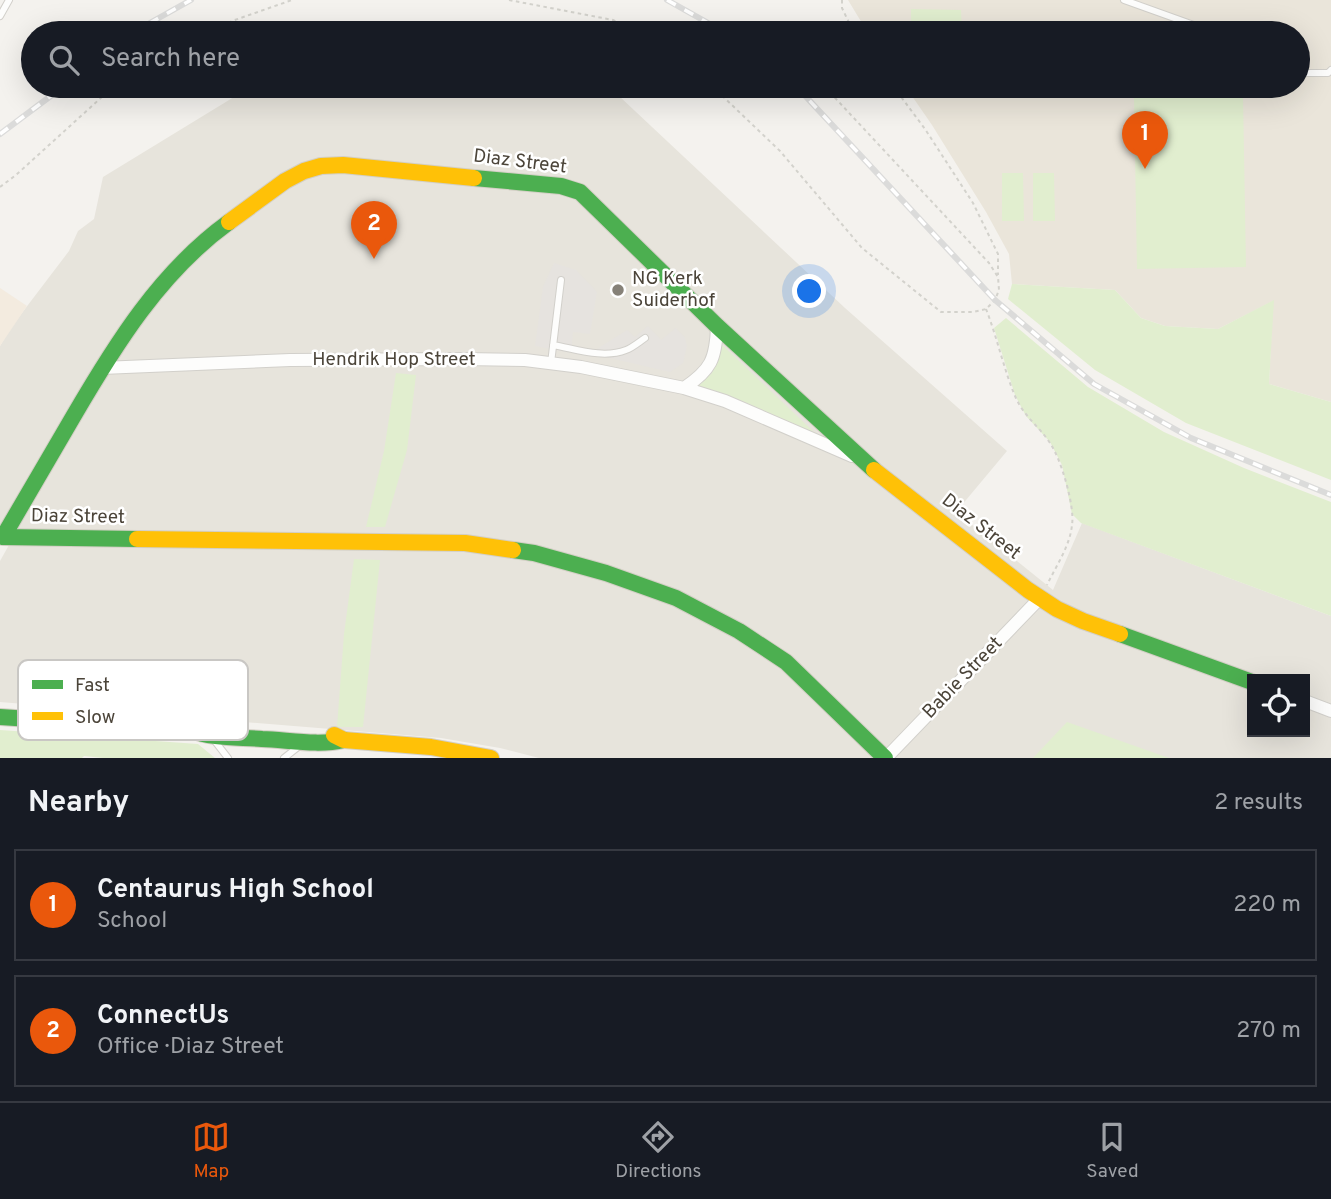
<!DOCTYPE html>
<meta charset="utf-8">
<style>
:root{--surface:#171b24;--page:#242831;--text:#f1f3f6;--muted:#9ea1a6;--line:#363941;--accent:#ea580c}
body{margin:0;font-family:Overpass,sans-serif;background:var(--page);color:var(--text)}
.controls{position:absolute;right:21px;bottom:21px;display:grid;overflow:hidden;border-radius:0px;box-shadow:0 7px 28px #0002}
.controls button{width:63px;height:63px;display:grid;place-items:center;padding:0;border:0;border-bottom:2px solid var(--line);background:var(--surface);color:var(--text);font:35px sans-serif}
.you{position:absolute;left:810px;top:292px;width:24px;height:24px;margin:-18px;border:5px solid #fff;border-radius:50%;background:#1a73e8;box-shadow:0 0 0 10px #1a73e833}
.badge{display:grid;place-items:center;width:46px;height:46px;border-radius:50%;background:var(--accent);color:#fff;font-size:23px;font-weight:700}
.pin{position:absolute;translate:-50% -58px;filter:drop-shadow(0 2px 4px #0008)}
.pin::after{content:'';position:absolute;top:37px;width:24px;height:21px;background:inherit;clip-path:polygon(0 0,100% 0,50% 100%)}
.list{margin:0;padding:0;list-style:none}
h2{display:flex;justify-content:space-between;align-items:center;height:91px;margin:0;padding:0 28px;font-size:30px}
h2 small{font-size:23px;font-weight:400;color:var(--muted)}
.list li{display:grid;grid-template-columns:46px 1fr auto;gap:21px;align-items:center;box-sizing:border-box;height:112px;margin:0 14px 14px;padding:0 14px;border:2px solid var(--line);border-radius:0px}
.list b{display:block;font-size:26px;white-space:nowrap}
.list p{margin:0;font-size:23px;white-space:nowrap;color:var(--muted)}
.list em{font-size:23px;font-style:normal;color:var(--muted)}
.icon{flex:none;width:38px;height:38px;fill:none;stroke:currentColor;stroke-width:2;stroke-linecap:round;stroke-linejoin:round}
.map{position:relative;flex:none;width:1331px;height:758px;overflow:hidden}
.search{position:absolute;background:var(--surface);box-shadow:0 7px 28px #0002;left:21px;right:21px;top:21px;height:77px;display:flex;align-items:center;gap:18px;box-sizing:border-box;padding:0 24px;border-radius:38px;color:var(--muted);font-size:26px}
.sheet{height:343px;background:var(--surface)}
nav{display:flex;justify-content:space-around;align-items:center;box-sizing:border-box;height:98px;border-top:2px solid var(--line);background:var(--surface);font-size:19px;color:var(--muted)}
nav a{display:grid;justify-items:center;gap:4px}
nav .on{color:var(--accent)}
.map>svg:first-child{display:block}
.residential{fill:#e7e4dc;fill-rule:evenodd}
.commercial{fill:#f3ebdf}
.education{fill:#eae5da}
.grass{fill:#e1eecf}
.parking{fill:#e6e3df}
.lines{fill:none;stroke-linecap:round;stroke-linejoin:round}
.lane-casing{stroke:#d2d0cb;stroke-width:8}
.street-casing{stroke:#d2d0cb;stroke-width:14}
.fast-casing{stroke:#d3cfc5;stroke-width:18}
.slow-casing{stroke:#d3cfc5;stroke-width:18}
.path{stroke:#d3d2cc;stroke-width:2;stroke-dasharray:3.5 3.5;stroke-linecap:butt}
.lane{stroke:#fdfdfc;stroke-width:6}
.street{stroke:#fdfdfc;stroke-width:12}
.fast{stroke:#4caf50;stroke-width:16}
.slow{stroke:#ffc107;stroke-width:16}
.rail-casing{stroke:#dbdbda;stroke-width:6}
.rail{stroke:#fff;stroke-width:3.5;stroke-dasharray:10;stroke-linecap:butt}
.poi-dot{fill:#868178;stroke:#fff;stroke-width:2.5}
.labels{text-anchor:middle;dominant-baseline:central;stroke-width:5;stroke-linejoin:round;paint-order:stroke}
.street-label{font-size:19px;fill:#4b4439;stroke:#fff}
.poi-label{font-size:19px;fill:#4b4439;stroke:#fff;text-anchor:start}
.key{fill:#fff;stroke:#c9c7c4;stroke-width:2}
.key-label{font-size:19px;fill:#4b4439}
</style>
<div class="map">
<svg width="1331" height="758" viewBox="0 0 1331 758">
<rect width="100%" height="100%" fill="#f4f2ee"/>
<path class="residential" d="M252,86H487L619,96L845,308L1007,451L956,512L1053,590L1082,523L1331,616V758H539L500,748L441,738L0,702V561L9,545L0,539V346L12,326L69,251L78,231L94,219L103,177ZM1252,679H1305V732H1252Z"/>
<path class="commercial" d="M0,288L27,306L0,346Z"/>
<path class="education" d="M848,0H1331V402L1269,384L1273,301L1218,329L1165,326L1141,318L1115,290L1012,284L1009,254L986,212L932,125L905,86H1298V33H868Z"/>
<path class="grass" d="M911,9L961,10L962,33H911Z
M1243,95L1246,267L1137,269L1134,97Z
M1002,173H1023L1024,221H1002Z
M1033,173H1054L1055,221H1033Z
M1012,284L1115,290L1141,318L1165,326L1218,329L1274,300L1269,384L1331,402V480L1186,423L1095,370L1008,299Z
M1006,318L1088,387L1164,432L1244,468L1331,502V616L1081,523L1072,514L1062,465L1050,442L1026,416L1015,395L994,328Z
M720,343L816,434L747,403L697,385L712,373Z
M396,373L416,375L407,450L385,527H366L384,451Z
M354,559L380,560L363,727H337L344,634Z
M1067,722L1169,758H1033Z
M0,730L198,744L215,758H103L84,756L82,758H0Z"/>
<path class="parking" d="M554,263L576,270L597,292L590,334L573,332L571,353L535,346L543,287Z
M648,326L661,340L676,328L685,338L687,346L683,363L670,372L614,359L595,356L597,349L627,330L635,337Z"/>
<g class="lines">
<g class="lane-casing">
<path id="lane" d="M1124,0L1216,33
M0,16L9,0
M1298,69L1307,73H1328L1331,70
M553,345C576,349 603,359 626,350C632,348 639,342 645,338
M551,363L561,280
M214,740L228,758
M284,758L298,747"/>
</g>
<g class="street-casing">
<path id="street" d="M102,368L290,360L464,359L525,360L581,367L684,388L725,401L852,456
M684,388C711,370 716,359 717,326
M1305,701L1331,711
M886,758L1040,598"/>
</g>
<g class="fast-casing">
<path id="fast" d="M474,178L561,186L580,192L717,326L874,470
M137,539L3,537C26,497 50,457 73,417C115,345 160,272 229,222
M513,550L534,553L606,573L676,598L739,631L786,662L885,758
M1120,634L1252,682
M0,717L192,730C210,739 242,737 262,739C289,740 318,746 344,740"/>
</g>
<g class="slow-casing">
<path id="slow" d="M229,222L285,181L304,171L321,166L343,165L474,178
M874,470L1028,590L1057,609L1083,621L1120,634
M137,539L465,543L513,550
M334,735L344,740L431,747L491,758"/>
</g>
<path class="path" d="M509,0L613,20L639,33
M842,0V8L854,33
M210,33L232,21L292,0
M712,86L780,151L862,248L941,312H973L986,309L995,300L999,290L998,277L989,263L824,86
M893,86L925,129L973,203L998,254V275
M0,187L16,175L114,86
M986,309C997,337 1004,370 1015,396C1024,417 1039,426 1050,443C1061,459 1075,506 1072,525C1070,546 1056,566 1047,585"/>
<use href="#lane" class="lane"/>
<use href="#street" class="street"/>
<use href="#fast" class="fast"/>
<use href="#slow" class="slow"/>
<g class="rail-casing">
<path id="rail" d="M667,0L726,33
M132,33L191,0
M796,86L995,300L1094,384L1191,438L1331,495
M0,134L64,86"/>
</g>
<use href="#rail" class="rail"/>
</g>
<circle class="poi-dot" cx="618" cy="290" r="7"/>
<g class="labels">
<g class="street-label">
<text transform="translate(520 162) rotate(7)">Diaz Street</text>
<text x="394" y="360">Hendrik Hop Street</text>
<text transform="translate(78 517) rotate(1)">Diaz Street</text>
<text transform="translate(981 527) rotate(38)">Diaz Street</text>
<text transform="translate(963 678) rotate(-46)">Babie Street</text>
</g>
<g class="poi-label">
<text x="632" y="279">NG Kerk<tspan x="632" dy="22">Suiderhof</tspan></text>
</g>
</g>
<rect x="18" y="660" width="230" height="80" rx="10" class="key"/>
<rect x="32" y="680" width="31" height="9" fill="#4caf50"/>
<rect x="32" y="712" width="31" height="8" fill="#ffc107"/>
<g class="key-label">
<text x="75" y="691">Fast</text>
<text x="75" y="723">Slow</text>
</g>
</svg>
<div class="controls">
<button><svg class="icon" aria-label="locate" viewBox="0 0 24 24"><circle cx="12" cy="12" r="6"/><path d="M12 2v4M12 18v4M2 12h4M18 12h4"/></svg></button>
</div>
<div class="you"></div>
<div class="pin badge" style="left:1145px;top:169px">1</div>
<div class="pin badge" style="left:374px;top:259px">2</div>
<div class="search"><svg class="icon" aria-label="search" viewBox="0 0 24 24"><circle cx="10" cy="10" r="6"/><path d="M15 15l6 6"/></svg>Search here</div>
</div>
<section class="sheet">
<h2>Nearby<small>2 results</small></h2>
<ul class="list">
<li><span class="badge">1</span><div><b>Centaurus High School</b><p>School</p></div><em>220 m</em></li>
<li><span class="badge">2</span><div><b>ConnectUs</b><p>Office · Diaz Street</p></div><em>270 m</em></li>
</ul>
</section>
<nav>
<a class="on"><svg class="icon" aria-label="map" viewBox="0 0 24 24"><path d="M3 6l6-2 6 2 6-2v14l-6 2-6-2-6 2zM9 4v14M15 6v14"/></svg>Map</a>
<a><svg class="icon" aria-label="directions" viewBox="0 0 24 24"><path d="M12 3l9 9-9 9-9-9zM9 14v-3h6M13 9l2 2-2 2"/></svg>Directions</a>
<a><svg class="icon" aria-label="saved" viewBox="0 0 24 24"><path d="M7 4h10v16l-5-4-5 4z"/></svg>Saved</a>
</nav>
